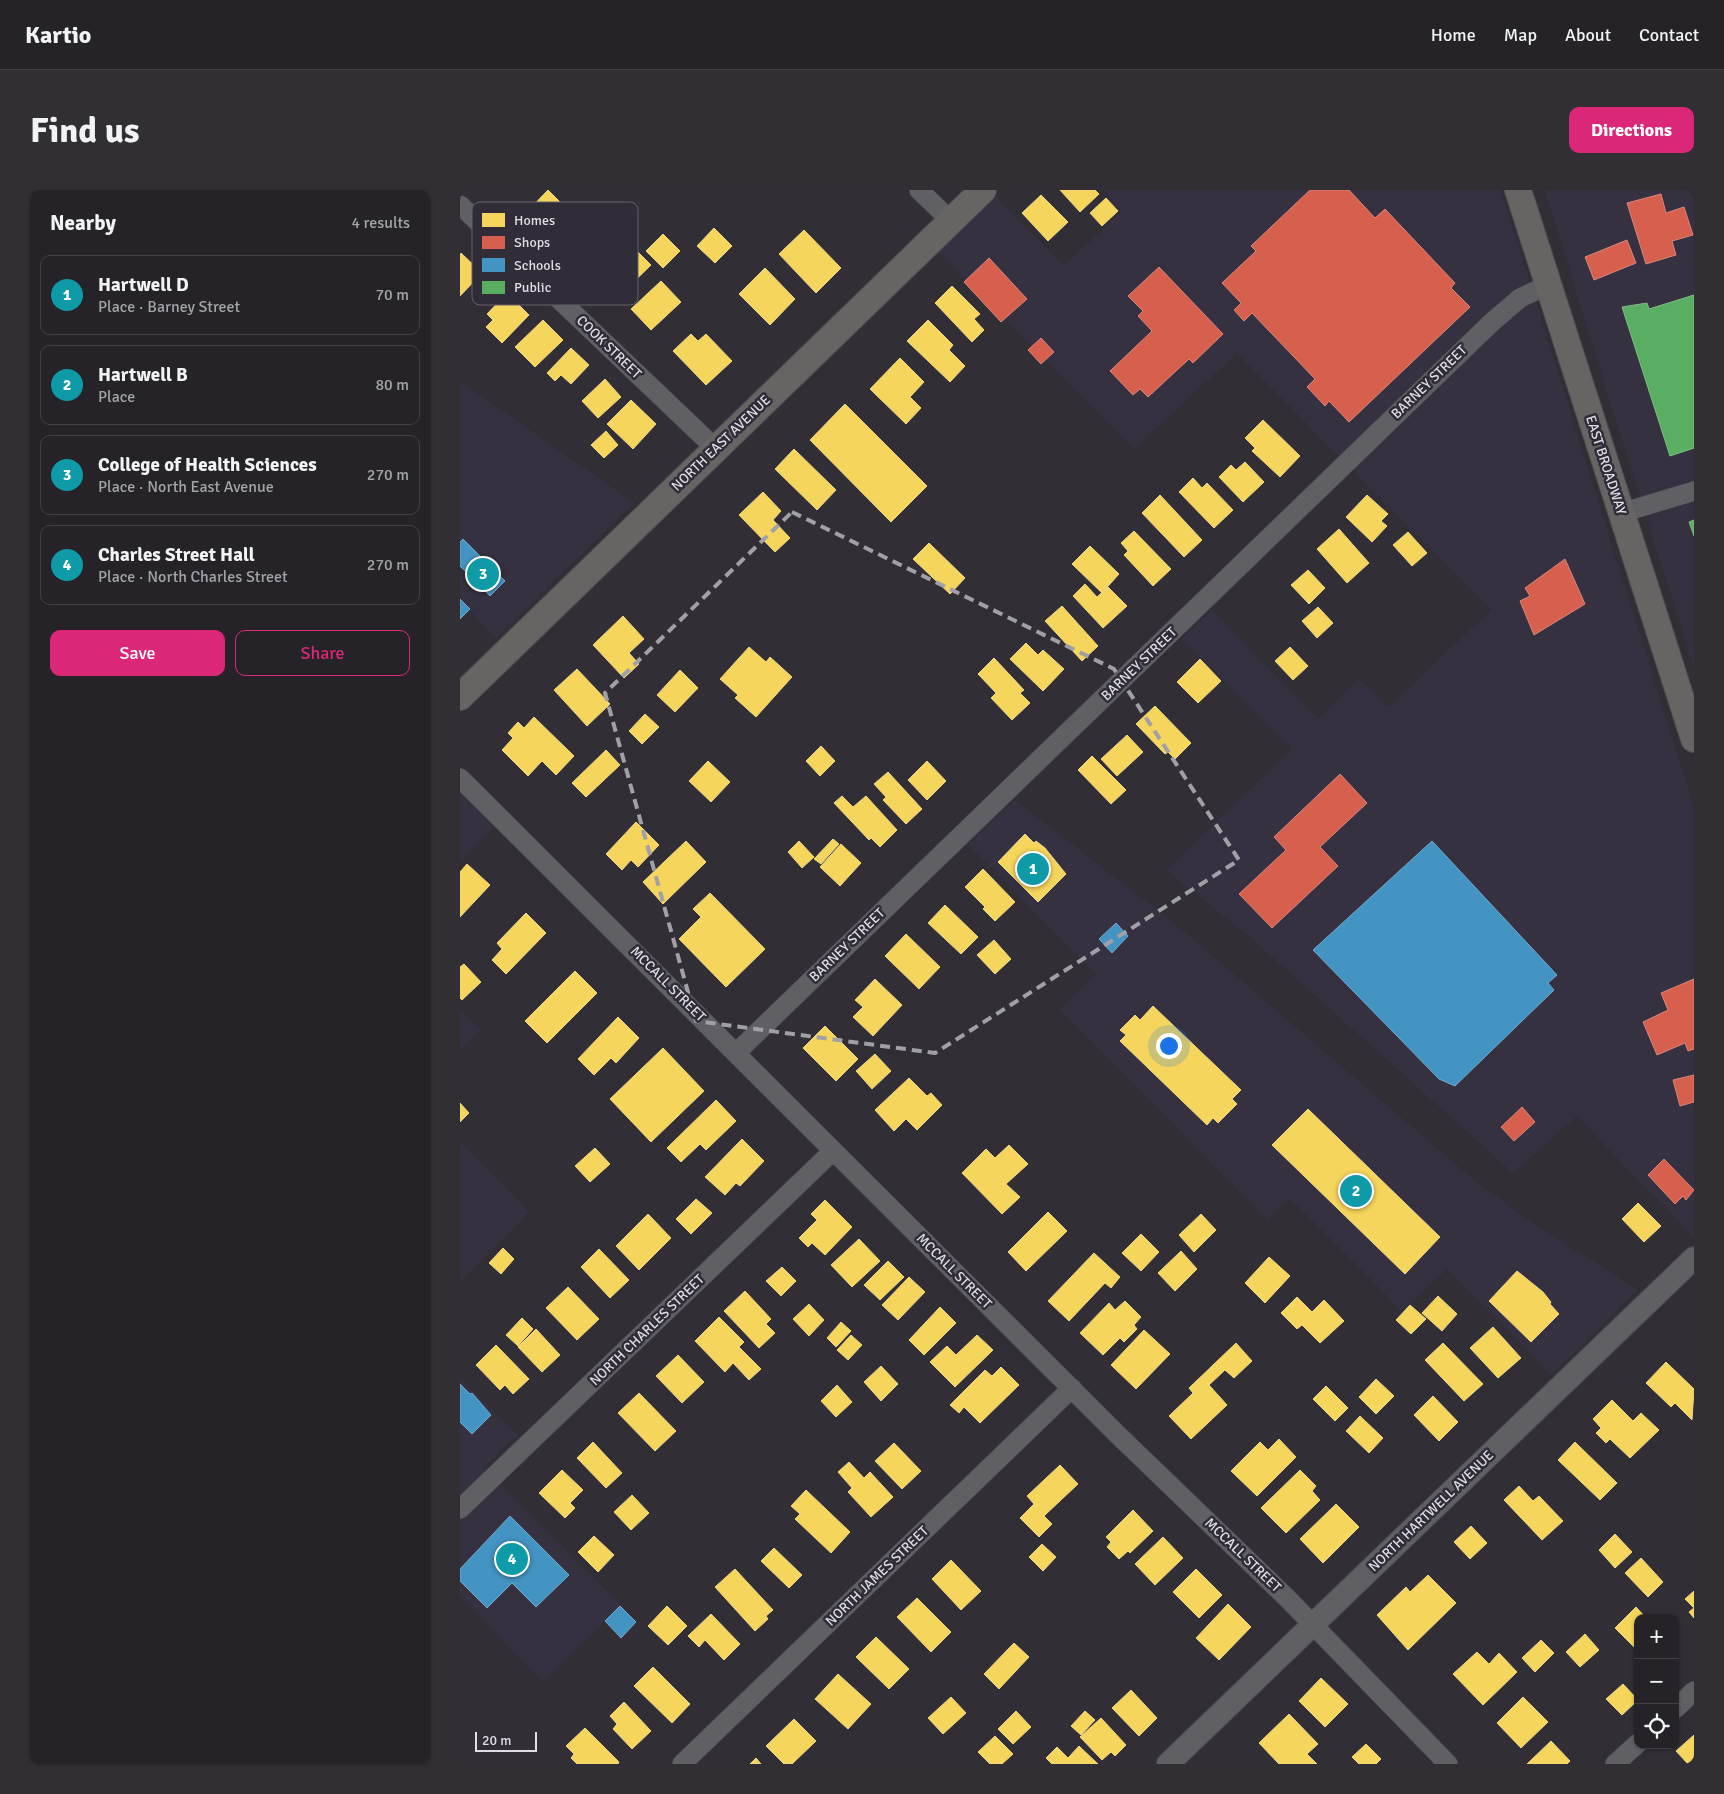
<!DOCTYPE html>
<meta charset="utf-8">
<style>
:root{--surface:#252328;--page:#312f34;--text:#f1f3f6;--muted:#a3a4a8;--line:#424045;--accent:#db2777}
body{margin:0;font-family:Signika,sans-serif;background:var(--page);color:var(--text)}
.controls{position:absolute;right:15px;bottom:15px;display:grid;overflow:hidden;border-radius:10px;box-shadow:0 1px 4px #0004}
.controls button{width:45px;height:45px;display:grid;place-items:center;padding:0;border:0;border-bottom:1px solid var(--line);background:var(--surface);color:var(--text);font:25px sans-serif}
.scale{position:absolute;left:15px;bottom:12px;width:62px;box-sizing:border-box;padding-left:5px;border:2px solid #dfdde5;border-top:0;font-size:14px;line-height:18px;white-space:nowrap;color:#dfdde5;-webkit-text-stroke:4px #302c38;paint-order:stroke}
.you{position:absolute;left:708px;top:855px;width:18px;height:18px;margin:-12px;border:4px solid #fff;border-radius:50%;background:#1a73e8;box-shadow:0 0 0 8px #1a73e833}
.badge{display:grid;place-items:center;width:32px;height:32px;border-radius:50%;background:var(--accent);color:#fff;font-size:16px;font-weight:700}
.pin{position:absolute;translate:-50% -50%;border:2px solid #fff;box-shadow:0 1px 5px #0006}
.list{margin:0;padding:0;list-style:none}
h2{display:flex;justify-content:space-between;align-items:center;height:65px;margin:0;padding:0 20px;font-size:21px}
h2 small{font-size:16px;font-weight:400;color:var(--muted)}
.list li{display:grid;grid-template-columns:32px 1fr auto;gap:15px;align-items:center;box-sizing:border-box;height:80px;margin:0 10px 10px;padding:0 10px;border:1px solid var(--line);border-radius:10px}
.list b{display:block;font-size:19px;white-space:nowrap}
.list p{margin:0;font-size:16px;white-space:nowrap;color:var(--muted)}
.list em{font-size:16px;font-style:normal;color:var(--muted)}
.actions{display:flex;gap:10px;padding:15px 20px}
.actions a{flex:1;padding:11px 0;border:1px solid var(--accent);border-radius:10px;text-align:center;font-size:18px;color:var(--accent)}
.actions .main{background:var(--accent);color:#fff}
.icon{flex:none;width:28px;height:28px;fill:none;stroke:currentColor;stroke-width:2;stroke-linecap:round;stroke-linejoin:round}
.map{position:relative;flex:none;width:1234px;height:1574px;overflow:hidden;border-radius:10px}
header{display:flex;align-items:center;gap:30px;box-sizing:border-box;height:70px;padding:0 25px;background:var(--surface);border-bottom:1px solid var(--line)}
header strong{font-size:24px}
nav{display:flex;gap:28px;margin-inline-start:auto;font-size:18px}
.intro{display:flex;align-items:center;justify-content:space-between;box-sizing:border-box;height:120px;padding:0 30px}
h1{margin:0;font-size:35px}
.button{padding:12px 22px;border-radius:10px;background:var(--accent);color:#fff;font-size:18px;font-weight:700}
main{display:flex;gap:30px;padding:0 30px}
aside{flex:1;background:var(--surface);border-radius:10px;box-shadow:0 1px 4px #0004}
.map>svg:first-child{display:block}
.built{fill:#353140}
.homes{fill:#f6d55c;stroke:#efd785}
.shops{fill:#d6604d;stroke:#d9867b}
.schools{fill:#4393c3;stroke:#72a9cd}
.public{fill:#5aae61;stroke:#82bc89}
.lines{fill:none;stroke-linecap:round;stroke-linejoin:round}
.minor-casing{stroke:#4d4b51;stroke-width:20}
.tertiary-casing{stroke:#4d4b51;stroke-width:24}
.secondary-casing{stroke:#4d4b51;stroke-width:28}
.minor{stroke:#605f64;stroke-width:19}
.tertiary{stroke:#605f64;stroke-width:22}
.secondary{stroke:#686463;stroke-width:26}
.marked{fill:none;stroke:#a2a0a7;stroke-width:4;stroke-dasharray:10 6;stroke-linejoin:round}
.labels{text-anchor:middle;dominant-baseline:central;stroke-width:5;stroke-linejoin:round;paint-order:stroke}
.street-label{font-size:14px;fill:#dfdde5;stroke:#302c38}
.key{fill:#302c38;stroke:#65616c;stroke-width:1}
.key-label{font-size:14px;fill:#dfdde5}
</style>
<header>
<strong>Kartio</strong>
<nav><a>Home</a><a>Map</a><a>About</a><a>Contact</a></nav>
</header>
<div class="intro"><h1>Find us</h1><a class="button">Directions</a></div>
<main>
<aside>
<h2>Nearby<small>4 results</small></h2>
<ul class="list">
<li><span class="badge" style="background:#0f9aa8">1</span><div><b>Hartwell D</b><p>Place · Barney Street</p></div><em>70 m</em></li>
<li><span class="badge" style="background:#0f9aa8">2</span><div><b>Hartwell B</b><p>Place</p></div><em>80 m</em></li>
<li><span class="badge" style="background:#0f9aa8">3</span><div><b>College of Health Sciences</b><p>Place · North East Avenue</p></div><em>270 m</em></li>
<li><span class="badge" style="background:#0f9aa8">4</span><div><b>Charles Street Hall</b><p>Place · North Charles Street</p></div><em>270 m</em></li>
</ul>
<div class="actions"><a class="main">Save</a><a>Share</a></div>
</aside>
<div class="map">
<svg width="1234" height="1574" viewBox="0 0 1234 1574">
<rect width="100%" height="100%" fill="#312f35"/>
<path class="built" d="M642,0H1041L1234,618V1048L1117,926L1053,983L797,753L706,680L832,559L722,449L752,420L858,529L899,489L929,517L1031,420L777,163L674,259L479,62L536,7L604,76L662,21Z
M1085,0H1234V478L1144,193Z
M0,191L174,313L36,448L0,410Z
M0,603L34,637L0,671Z
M555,610L720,738L1014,990L1068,1030L1178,1100L1091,1185L987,1079L942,1121L830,1008L807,1030L600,819L636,784L508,654Z
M0,819L21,840L0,860Z
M0,951L69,1022L0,1091Z
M0,1187L58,1245L24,1277L161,1415L83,1492L0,1406Z"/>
<path class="homes" d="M88,0L110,22L88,44L66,23Z
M600,0H635L639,4L620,22Z
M581,5L608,32L588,51L562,23Z
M646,8L658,21L642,36L630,23Z
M254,38L272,56L255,73L237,56Z
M344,40L381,78L356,103L319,64Z
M203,44L220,61L203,78L186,61Z
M171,55L191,75L155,110L135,90Z
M1,63L22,83L0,106V65Z
M305,78L335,109L310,135L279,104Z
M201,91L221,112L191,140L171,119Z
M492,96L520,124L514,129L524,140L512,152L475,113Z
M47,103L69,125L42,153L26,137L33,130L27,124Z
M83,130L103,150L75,177L55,157Z
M468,130L493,155L489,160L505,176L490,192L447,151Z
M231,144L238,151L246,144L272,171L246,195L213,161Z
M111,158L129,175L111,194L101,185L95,191L87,183Z
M440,168L464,192L450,207L461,218L446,234L410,199Z
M145,189L161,207L138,228L122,211Z
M171,210L196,234L173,259L147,234Z
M385,214L467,296L431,332L350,250Z
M803,230L840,266L820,287L792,261L795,258L785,248Z
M146,241L158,255L144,268L131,255Z
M334,259L376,300L357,320L315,279Z
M785,272L804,292L783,312L759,287L771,275L776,280Z
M733,288L742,298L747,293L773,320L754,338L719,302Z
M303,302L321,321L313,330L330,348L315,362L279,325Z
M700,305L742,350L724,367L682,323Z
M907,305L928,324L921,331L927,336L912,352L886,327Z
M879,339L909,373L887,393L857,359Z
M674,341L711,379L693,396L664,365L668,361L661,353Z
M948,342L967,363L952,376L933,355Z
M469,353L505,388L490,404L453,369Z
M630,356L659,384L642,403L612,374Z
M848,380L865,398L849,414L831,395Z
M625,394L637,407L648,397L667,416L643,438L613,406Z
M602,416L638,456L622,471L585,431Z
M858,417L873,433L857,448L842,431Z
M163,426L184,449L169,463L179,474L164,488L133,455Z
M566,453L578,465L583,460L604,479L583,501L550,469Z
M289,457L306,472L310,467L332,487L296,527L275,508L278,505L260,489Z
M830,457L848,476L833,490L815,471Z
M534,468L564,500L560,503L570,513L552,530L531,508L536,503L518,484Z
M740,469L761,491L738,513L717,492Z
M117,479L150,514L127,536L94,500Z
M220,480L238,498L215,522L197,505Z
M695,516L731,553L715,569L708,562L705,564L676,534Z
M185,524L199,537L182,554L169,541Z
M74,527L114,566L96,585L82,571L68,586L42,560L53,548L48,543L58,532L64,538Z
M667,545L683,562L657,586L641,569Z
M361,556L375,571L360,586L346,571Z
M146,560L160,575L126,607L112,593Z
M632,566L666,600L651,614L618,580Z
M248,571L270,592L251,612L229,591Z
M467,571L486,591L467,610L448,590Z
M428,582L462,619L446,634L423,610L426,607L414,594Z
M382,606L393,617L406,606L437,640L420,657L411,648L409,650L374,613Z
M176,632L199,655L178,677L171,670L162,680L146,664Z
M565,644L574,653L576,651L585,658L606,684L578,712L538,672Z
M373,649L379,654L361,674L354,669Z
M226,651L246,672L203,714L183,692Z
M339,651L354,667L342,678L328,662Z
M381,654L401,673L380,696L360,677Z
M7,674L30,695L0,727V682Z
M523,679L555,712L535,731L523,719L525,717L505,697Z
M250,703L305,759L266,797L219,749L241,727L233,719Z
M485,715L518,747L501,764L468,733Z
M66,723L86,743L46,784L32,770L42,759L37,753Z
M446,744L480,777L459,799L425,766Z
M534,750L551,769L535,784L517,765Z
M4,774L21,792L2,810L0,808V777Z
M115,781L137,803L87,853L65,831Z
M415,789L442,815L413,846L393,827L403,817L395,810Z
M693,816L781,900L772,909L777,914L758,933L753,928L747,935L660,851L666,845L660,840L675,825L680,830Z
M158,827L179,848L156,873L151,868L134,885L118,869Z
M365,836L398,869L376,891L343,858Z
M203,858L244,901L191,952L150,909Z
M415,864L431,881L412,899L396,881Z
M449,888L467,906L471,903L482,915L457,940L446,929L434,941L415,920Z
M256,910L276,931L246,960L240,954L221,972L207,958Z
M0,913L9,923L0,932Z
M848,919L980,1047L945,1084L812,955Z
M282,949L304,971L280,996L276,993L265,1005L245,987Z
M549,955L568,974L546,994L560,1007L542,1024L502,983L526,959L535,968Z
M135,958L150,974L130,992L115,976Z
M236,1009L252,1023L231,1044L216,1029Z
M365,1010L392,1037L365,1065L352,1053L348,1057L339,1048L357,1030L351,1024Z
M1178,1013L1201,1036L1184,1052L1162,1029Z
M588,1022L607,1041L566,1081L548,1062Z
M188,1024L211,1048L179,1080L156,1056Z
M741,1024L756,1040L734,1062L719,1045Z
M681,1044L699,1062L681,1081L662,1063Z
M399,1049L420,1071L392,1097L371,1075Z
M43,1058L54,1069L41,1084L29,1073Z
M139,1059L169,1090L150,1108L121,1077Z
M721,1061L737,1079L715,1101L698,1083Z
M634,1063L660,1087L651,1098L645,1093L609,1131L588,1111Z
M809,1067L830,1086L805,1113L785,1093Z
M428,1071L444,1087L420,1110L404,1095Z
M322,1077L336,1091L321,1106L306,1091Z
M1057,1081L1083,1102L1091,1112L1090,1114L1099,1124L1071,1152L1029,1111Z
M449,1087L465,1102L438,1130L422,1115Z
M108,1097L139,1129L117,1150L86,1118Z
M285,1101L311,1129L306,1134L315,1143L299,1158L264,1121Z
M978,1106L997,1124L982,1141L962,1123Z
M837,1107L852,1122L864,1110L884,1131L860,1153L842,1135L837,1139L821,1123Z
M665,1111L681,1127L674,1135L677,1139L664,1152L660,1148L643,1165L620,1143L649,1113L655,1120Z
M349,1114L364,1130L349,1146L333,1129Z
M950,1115L966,1129L951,1144L936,1130Z
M480,1117L496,1133L464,1165L449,1150Z
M259,1127L284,1152L279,1157L301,1179L289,1190L273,1173L265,1182L235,1151Z
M62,1128L73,1139L58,1156L46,1145Z
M381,1132L391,1141L376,1157L367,1148Z
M1033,1137L1061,1168L1038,1188L1010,1158Z
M76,1139L100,1165L82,1182L58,1157Z
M684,1140L710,1164L676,1199L651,1175Z
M391,1145L402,1155L388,1170L377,1160Z
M517,1145L533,1160L495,1197L470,1172L487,1156L496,1165Z
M776,1153L792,1171L774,1188L765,1180L749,1195L767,1215L731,1249L709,1226L733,1203L729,1198Z
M983,1153L1023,1194L1004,1211L965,1170Z
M36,1155L69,1189L53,1204L45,1195L40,1200L16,1175Z
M218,1165L244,1192L222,1213L196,1186Z
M1206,1172L1234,1199L1232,1230L1215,1213L1211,1217L1186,1193Z
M421,1176L438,1194L421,1211L404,1192Z
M541,1177L559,1195L520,1233L504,1217L499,1223L490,1215L525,1180L532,1186Z
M916,1189L934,1206L916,1224L899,1207Z
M377,1195L392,1212L376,1227L361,1211Z
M866,1196L888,1218L875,1231L853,1209Z
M179,1203L216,1241L195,1261L158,1223Z
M973,1206L998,1232L979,1251L954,1225Z
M1152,1210L1173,1231L1181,1223L1199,1240L1170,1268L1150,1249L1146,1253L1136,1243L1141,1238L1133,1229Z
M900,1226L923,1248L909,1263L886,1241Z
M819,1249L836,1267L797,1306L771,1281L800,1252L808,1260Z
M133,1252L162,1283L146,1298L117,1268Z
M1115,1252L1157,1293L1140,1310L1098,1270Z
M434,1253L461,1281L442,1299L415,1271Z
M389,1272L404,1288L410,1282L433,1307L411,1327L388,1302L392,1298L378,1282Z
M600,1275L618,1294L584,1326L592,1334L579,1347L560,1328L574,1314L567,1306Z
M102,1280L123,1300L110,1313L115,1318L105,1328L79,1303Z
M840,1280L856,1296L852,1301L860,1310L826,1343L801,1318Z
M1059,1296L1073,1311L1079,1306L1103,1331L1082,1350L1044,1310Z
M346,1300L390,1342L371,1363L335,1329L340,1324L331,1316Z
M172,1305L189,1323L171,1340L154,1322Z
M876,1314L899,1337L863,1373L840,1349Z
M673,1320L693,1341L670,1363L668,1361L659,1369L647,1357L651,1352L646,1347Z
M1011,1336L1027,1353L1010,1369L994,1352Z
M1155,1344L1172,1362L1155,1378L1139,1360Z
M134,1346L154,1365L138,1382L118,1362Z
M703,1347L723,1368L695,1395L675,1374Z
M582,1354L596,1367L583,1381L569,1367Z
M314,1358L342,1385L329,1398L301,1371Z
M1181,1368L1203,1392L1188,1407L1165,1383Z
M491,1370L521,1401L501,1420L472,1389Z
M275,1379L313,1420L306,1426L308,1429L295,1441L255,1397Z
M736,1379L762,1405L739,1428L713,1402Z
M968,1385L996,1413L948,1460L917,1425L946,1397L950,1402Z
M1234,1401V1428L1229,1422L1234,1418L1225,1409Z
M457,1408L491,1442L471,1462L437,1427Z
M768,1414L791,1437L759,1470L736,1448Z
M207,1416L227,1436L208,1455L188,1436Z
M1176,1417L1186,1428H1178V1461L1155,1438Z
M251,1424L280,1454L264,1470L245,1450L239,1457L228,1446Z
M1125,1444L1139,1460L1120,1477L1106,1462Z
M416,1447L449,1479L429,1499L396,1467Z
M1081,1450L1094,1463L1075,1482L1062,1468Z
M554,1453L569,1467L539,1499L524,1484Z
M1017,1462L1029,1474L1039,1463L1057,1482L1023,1515L993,1484Z
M193,1477L230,1514L212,1533L174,1496Z
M378,1484L411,1514L388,1539L355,1509Z
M861,1488L888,1514L865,1537L839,1511Z
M1163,1494L1178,1510L1162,1525L1146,1509Z
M671,1500L697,1528L679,1546L652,1518Z
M491,1507L506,1523L483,1544L468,1528Z
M1063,1507L1088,1532L1061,1558L1037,1533Z
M164,1512L191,1541L172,1559L153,1539L157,1534L150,1526Z
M556,1521L571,1537L553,1554L538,1539Z
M625,1521L635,1530L621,1545L611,1536Z
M829,1524L858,1554L847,1564L857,1574H819L799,1553Z
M641,1528L666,1555L655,1566L651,1562L642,1570L620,1547Z
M334,1529L356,1551L332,1574H324L306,1556Z
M125,1538L159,1572L158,1574H117L111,1568L114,1564L106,1556Z
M1234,1545V1574H1228L1216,1561Z
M535,1546L553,1564L542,1574H530L518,1562Z
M1091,1551L1110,1571L1107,1574H1067Z
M906,1554L921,1569L916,1574H899L892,1567Z
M619,1556L638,1574H592L586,1568L597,1557L608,1568Z
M296,1568L301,1574H290Z"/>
<path class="shops" d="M850,0H889L915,28L925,19L995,93L991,98L1010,117L889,232L869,211L865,216L847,197L855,189L792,123L784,131L774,120L781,113L762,93L796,61L791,56Z
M1201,4L1206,23L1224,17L1233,45L1212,51L1216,65L1186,74L1167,13Z
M1167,50L1176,73L1134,90L1125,67Z
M529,68L567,109L541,132L504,92Z
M699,77L763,144L733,173L729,169L688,207L680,199L673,205L650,181L692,141L678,126L683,121L668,106Z
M581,148L594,162L581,174L568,160Z
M1105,369L1125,414L1074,445L1060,411L1070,406L1065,398Z
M880,584L907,613L860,657L878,676L812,738L779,704L826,660L814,647Z
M1234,789V859L1228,861L1225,853L1197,865L1183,832L1208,820L1201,803Z
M1234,885V912L1220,916L1213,890Z
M1062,917L1075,932L1054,951L1041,937Z
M1204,969L1234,1000L1226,1010L1223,1006L1215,1014L1188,985Z"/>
<path class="schools" d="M3,349L45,391L30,406L0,376V352Z
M0,409L10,419L0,429Z
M972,651L1097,785L1088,793L1094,800L995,896L979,889L853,760Z
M656,733L668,746L652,763L639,749Z
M0,1194L10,1204L12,1203L31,1225L12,1244L0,1232Z
M50,1326L109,1385L76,1417L52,1393L27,1418L0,1391V1379Z
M160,1416L176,1432L161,1448L145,1431Z"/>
<path class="public" d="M1234,105V258L1210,266L1162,117L1187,113L1189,119Z
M1234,330V346L1229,332Z"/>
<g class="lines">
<g class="minor-casing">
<path id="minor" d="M459,0L491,31
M0,15L255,258
M1161,323L1234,301
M0,588L657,1244L827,1408L988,1574
M277,862L1031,133L1060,108L1088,95
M0,1319L373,961
M1215,1519L1234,1501
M222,1574L612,1198
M1155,1574L1178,1553"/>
</g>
<g class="tertiary-casing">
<path id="tertiary" d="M708,1574L1234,1068"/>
</g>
<g class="secondary-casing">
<path id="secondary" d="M1058,0L1234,549
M0,507L523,0"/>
</g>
<use href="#minor" class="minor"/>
<use href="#tertiary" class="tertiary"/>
<use href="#secondary" class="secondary"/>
</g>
<path class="marked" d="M332,322L654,479L779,670L475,863L236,831L145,503Z"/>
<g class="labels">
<g class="street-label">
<text transform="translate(149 157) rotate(44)">COOK STREET</text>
<text transform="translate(969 192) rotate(-44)">BARNEY STREET</text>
<text transform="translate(261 253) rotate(-44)">NORTH EAST AVENUE</text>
<text transform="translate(1146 275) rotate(72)">EAST BROADWAY</text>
<text transform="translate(679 474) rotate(-44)">BARNEY STREET</text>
<text transform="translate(387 755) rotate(-44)">BARNEY STREET</text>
<text transform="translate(208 794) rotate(45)">MCCALL STREET</text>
<text transform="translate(494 1081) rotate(45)">MCCALL STREET</text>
<text transform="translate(187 1140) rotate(-44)">NORTH CHARLES STREET</text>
<text transform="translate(971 1321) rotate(-44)">NORTH HARTWELL AVENUE</text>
<text transform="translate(783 1365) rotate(44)">MCCALL STREET</text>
<text transform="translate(417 1386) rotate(-44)">NORTH JAMES STREET</text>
</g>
</g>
<rect x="12" y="12" width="166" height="103" rx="8" class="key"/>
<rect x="22" y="23" width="23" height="14" fill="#f6d55c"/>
<rect x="22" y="46" width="23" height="13" fill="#d6604d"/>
<rect x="22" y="68" width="23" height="14" fill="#4393c3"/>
<rect x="22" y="91" width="23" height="13" fill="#5aae61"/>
<g class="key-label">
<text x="54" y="35">Homes</text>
<text x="54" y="57">Shops</text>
<text x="54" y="80">Schools</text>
<text x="54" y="102">Public</text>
</g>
</svg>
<div class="controls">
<button>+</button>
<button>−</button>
<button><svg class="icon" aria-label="locate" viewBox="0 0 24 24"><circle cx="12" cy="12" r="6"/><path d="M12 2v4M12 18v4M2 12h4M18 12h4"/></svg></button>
</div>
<div class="scale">20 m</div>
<div class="you"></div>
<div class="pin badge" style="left:573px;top:679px;background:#0f9aa8">1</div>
<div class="pin badge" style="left:896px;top:1001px;background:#0f9aa8">2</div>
<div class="pin badge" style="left:23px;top:384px;background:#0f9aa8">3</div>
<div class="pin badge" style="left:52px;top:1369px;background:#0f9aa8">4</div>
</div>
</main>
